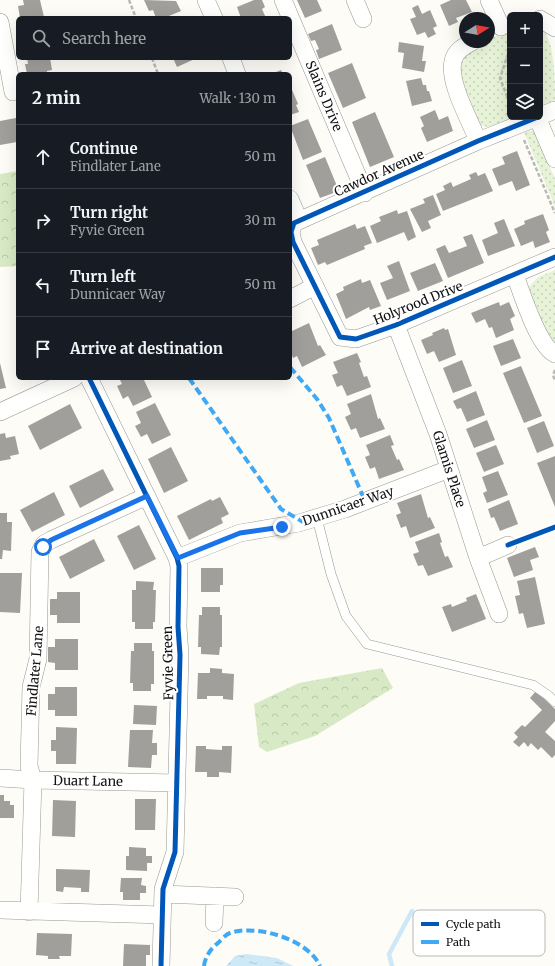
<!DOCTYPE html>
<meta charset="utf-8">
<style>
:root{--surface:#171b24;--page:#242831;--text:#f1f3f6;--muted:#9ea1a6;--line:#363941}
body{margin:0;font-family:Merriweather,serif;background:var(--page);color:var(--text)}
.controls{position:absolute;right:12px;top:12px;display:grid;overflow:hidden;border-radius:6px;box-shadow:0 4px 16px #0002}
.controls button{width:36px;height:36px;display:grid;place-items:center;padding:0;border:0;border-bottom:1px solid var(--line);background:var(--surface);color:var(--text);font:20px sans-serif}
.compass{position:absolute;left:459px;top:12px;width:36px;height:36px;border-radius:50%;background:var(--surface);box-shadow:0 4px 16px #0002;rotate:79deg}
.stop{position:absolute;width:12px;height:12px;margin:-9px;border:3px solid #1a73e8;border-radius:50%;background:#fff}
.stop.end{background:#1a73e8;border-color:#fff;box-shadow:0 1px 4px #0008}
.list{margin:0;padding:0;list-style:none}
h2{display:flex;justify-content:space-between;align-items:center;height:52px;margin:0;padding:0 16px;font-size:17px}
h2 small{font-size:13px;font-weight:400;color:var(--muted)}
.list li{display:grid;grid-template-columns:26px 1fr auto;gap:12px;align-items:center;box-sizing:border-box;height:64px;padding:0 16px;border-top:1px solid var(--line)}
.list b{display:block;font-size:15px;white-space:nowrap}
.list p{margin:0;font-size:13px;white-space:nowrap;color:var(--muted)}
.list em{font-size:13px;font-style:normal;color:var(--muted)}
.icon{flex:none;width:22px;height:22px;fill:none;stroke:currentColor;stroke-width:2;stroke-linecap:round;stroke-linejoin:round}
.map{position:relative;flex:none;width:555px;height:966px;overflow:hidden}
.search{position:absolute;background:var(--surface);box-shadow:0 4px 16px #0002;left:16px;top:16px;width:276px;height:44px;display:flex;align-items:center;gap:10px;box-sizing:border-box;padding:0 14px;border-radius:6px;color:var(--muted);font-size:15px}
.panel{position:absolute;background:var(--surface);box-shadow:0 4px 16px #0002;left:16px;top:72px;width:276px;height:308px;border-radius:6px}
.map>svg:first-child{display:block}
.grass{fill:url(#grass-dots)}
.forest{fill:url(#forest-crowns)}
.water{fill:url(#water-ripples)}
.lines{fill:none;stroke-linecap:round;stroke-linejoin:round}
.stream{stroke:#cde8f7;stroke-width:4.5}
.building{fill:#a19f9c}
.service-casing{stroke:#979795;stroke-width:10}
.minor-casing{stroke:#979795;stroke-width:18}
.path{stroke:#b9b9b8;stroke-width:2.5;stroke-dasharray:4 2;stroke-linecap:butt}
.service{stroke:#fffffe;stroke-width:9}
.minor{stroke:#fffffe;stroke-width:17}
.quiet{stroke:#3fa9f5;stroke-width:4;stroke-dasharray:8 4;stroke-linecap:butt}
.cycleway-casing{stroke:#fff;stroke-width:8}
.cycleway{stroke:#0057b8;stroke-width:5}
.route{stroke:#1a73e8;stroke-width:5}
.labels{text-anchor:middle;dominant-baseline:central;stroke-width:4;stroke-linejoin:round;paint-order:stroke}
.street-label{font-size:13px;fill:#111;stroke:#fff}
.key{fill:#fff;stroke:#b8b8b8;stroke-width:1}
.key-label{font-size:11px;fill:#111}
</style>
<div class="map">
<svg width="555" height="966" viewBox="0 0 555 966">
<defs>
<pattern id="grass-dots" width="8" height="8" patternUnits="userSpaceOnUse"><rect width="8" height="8" fill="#e7f3d7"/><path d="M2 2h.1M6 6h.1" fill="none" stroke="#c5cfb8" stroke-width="1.8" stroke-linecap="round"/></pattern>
<pattern id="forest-crowns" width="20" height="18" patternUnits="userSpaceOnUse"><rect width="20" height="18" fill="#d8eac5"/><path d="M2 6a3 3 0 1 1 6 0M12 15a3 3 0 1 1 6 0" fill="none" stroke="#b8c8a8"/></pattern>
<pattern id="water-ripples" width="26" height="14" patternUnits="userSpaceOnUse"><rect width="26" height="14" fill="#cde8f7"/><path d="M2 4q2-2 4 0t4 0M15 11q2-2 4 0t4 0" fill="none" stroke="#afc6d3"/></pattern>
</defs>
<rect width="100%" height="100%" fill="#fdfcf7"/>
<path class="grass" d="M540,27C555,38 555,78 555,100L540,107Z
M510,30V117H516L490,128L481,125L477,121L459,76L462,54L484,42H489V39Z
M531,131L535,132L555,179V207L524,132Z
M555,270V345L544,332L527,289L538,277Z"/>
<path class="forest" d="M18,171V266L0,267V174Z
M382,668L393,688L315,736L267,752L259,747L254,704L299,683Z"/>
<path class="water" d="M246,954L277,958L293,966H226L235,956Z"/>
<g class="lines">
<path class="stream" d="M392,966L389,954L412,911"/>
</g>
<path class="building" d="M23,0H40L44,17L20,18L18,6L24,5Z
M144,0L176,1L181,11L164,18H156L153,10L149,11Z
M254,0H262L265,7L262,9L266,18H241L237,7Z
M297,0H317L322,11L305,18Z
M451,0H466L472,12L456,18L458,22L449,26L440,5Z
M418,5L422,14L430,10L437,26L433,28L436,34L428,38L425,32L417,35L410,19L416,17L412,8Z
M332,24L342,50L319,59L316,50L319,49L315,40L311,41L308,34Z
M399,42L424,46L422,61H426L424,72L402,68L404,53L398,52Z
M27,58H50L52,70L47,71V74H27L25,64H28Z
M173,58H197L177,67Z
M352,63L366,98L343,108L328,73Z
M281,70L283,74H271Z
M421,78L423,85H426L427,91H429L432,101L412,106L406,81Z
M290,85L298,104L296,105L299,112L290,115Z
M435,110L439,120L448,116L453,131L427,142L421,128L424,126L420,117Z
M375,112L394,157L370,167L352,122Z
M16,118L18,146L17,142L0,145V121Z
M308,119L322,152L303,160L290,126Z
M517,151L530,185L516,191L512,181L499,186L492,169L505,164L502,157Z
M325,157L339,191L320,198L306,165Z
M476,172L478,176L485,173L493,191L443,211L436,194L445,190L443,186L451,182L453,187L471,179L469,175Z
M433,195L441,215L428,221L431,228L422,232L410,209L425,203L423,199Z
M397,210L398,214L407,211L416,237L408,241L404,232L377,243L370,226L381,221L379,217Z
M543,214L549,230L546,232L550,242L535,248L533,241L521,246L514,229L525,224L524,221Z
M504,219L515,246L488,256L482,240L498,233L494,223Z
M355,224L357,229L365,226L372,243L364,246L365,249L327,265L325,262L318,265L311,248L319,245L317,240Z
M472,234L484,263L448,278L436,249L445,245L449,253L467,246L463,237Z
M399,261L410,291L387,300L380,283L393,278L387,266Z
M435,263L443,281L418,291L410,273Z
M361,279L362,283L370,280L381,306L370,310L369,307L346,319L336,294L344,290L343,287Z
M499,302L500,306L509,302L515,316L510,319L514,330L496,338L492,327L489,328L485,319L476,323L471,313Z
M309,323L318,346L320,345L326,355L302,367L297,356L293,358L290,350V332Z
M444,328L445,330L448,329L456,355L439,362L434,351L427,354L421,340L433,335L432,333Z
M513,339L521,358L501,366L493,346Z
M357,353L361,362L359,363L364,377L367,376L371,387L347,396L342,385L337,387L332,375L338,373L333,362Z
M462,360L472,386L453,393L443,368Z
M0,363L6,388L0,389Z
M521,366L542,416L524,423L503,373Z
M119,378H143L152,397L133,406L128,396L123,399L117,386L122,384Z
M476,391L485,415L467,422L461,408L457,409L453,401Z
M371,394L378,419L380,418L385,429L360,438L356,428L351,430L345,417L351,414L347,404Z
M155,403L171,435L152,444L147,434L141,437L135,426L141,423L136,412Z
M70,404L82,428L40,450L28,426Z
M487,420L495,440L474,448L466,429Z
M544,421L554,446L537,453L527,428Z
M5,433L6,438L15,436L19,454L10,456L11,459L0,461V434Z
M390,435L394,445L391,446L397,460L399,459L404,470L379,479L375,467L370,469L365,457L370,455L366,445Z
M496,445L504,464L484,472L476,453Z
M171,447L188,481L164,493L148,459Z
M555,456V507L537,463Z
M103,469L114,490L80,508L69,486Z
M498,471L508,495L487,503L483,493L487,491L482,477Z
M54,492L65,515L32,532L20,510Z
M421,494L428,518L430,517L435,528L410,538L406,526L401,528L396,515L401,513L397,503Z
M220,497L229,514L221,518L223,523L189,540L177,516L211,499L212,501Z
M509,500L518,524L500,531L494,517L491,518L488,509Z
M0,513H7V522H12L11,551L3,550L2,559H0Z
M139,525L156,559L134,570L117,536Z
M439,533L442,542L440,543L445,557L448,556L453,567L428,576L423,565L418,566L413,554L419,552L415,542Z
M94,539L105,561L70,579L59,557Z
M535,547L539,557L530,560L533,570L514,577L507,558Z
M201,568H223V585H220V592H201Z
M0,573H22L20,613L0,612Z
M535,577L545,624L527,628L523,613L519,614L515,596L520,595L517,581Z
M136,581L154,582L153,590H156L155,622H153V629H135V622H132V590H136Z
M57,592H80V623H57V615H50V599H57Z
M476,594L486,619L452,632L442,607L451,604L452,607L467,601L466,598Z
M202,607H220V615H222V647H220L219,655L201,654V647H198L199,615H202Z
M55,639H78V670H55V663L48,662V647H55Z
M134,643H152V651H154V684H151V691H133V683H130L131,651H134Z
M210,668L222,669V673L234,674L233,700L223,699V696H207V699H197L198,673H210Z
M55,687H77V716H55V710H48V694H55Z
M536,691L555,709V721L545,732L555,741V755L552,758L541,747L538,750L531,743L528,747L524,742L519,747L513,742L518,737L514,733L522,725L525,727L542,710L530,698Z
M134,705L157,706L156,725L133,724Z
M56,727L77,728L76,764H56V751H51V740H56Z
M130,730H153L152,743H157V755H152L151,768L128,767Z
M196,746H206V749L222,750V746H232L231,773L219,772V777H207V772H195Z
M0,795H4V801H10V805H14V818H0Z
M135,799H156L155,830H135Z
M53,800L76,801L75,837L52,836Z
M129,847L146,848V856H152V863H147V871L126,870V856H129Z
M56,869L90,870L89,892H81V888L64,887L63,892L56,891Z
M121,878H142L141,885L146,886V893H140V900H123V892H120Z
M37,933L72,934L71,956H59L60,959H48V956L36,955Z
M124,944L150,945V955H146V966H123Z"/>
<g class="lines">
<g class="service-casing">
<path id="service" d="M317,518L331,574L346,616L367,644L533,685L549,696L555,702"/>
</g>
<g class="minor-casing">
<path id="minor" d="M206,0L214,18
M283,0L365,193
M355,0L363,19
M489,0L501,27
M540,19L555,28
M0,22L13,92
M472,42C464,46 455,51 453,61C448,83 470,120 478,141
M231,58L237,74
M540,116L555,110
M537,117L555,159
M538,117L478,141L294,223L291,232L293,242L340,337L356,339L396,325L555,257
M290,199L299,220
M515,275C522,294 538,346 555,354
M290,299L315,286
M396,325L438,434L478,558L499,614
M89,378L177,558L179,566L178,627L180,655L175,852L163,889L161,966
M0,412L74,378
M177,558L240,533L299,523L345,509L449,469
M478,558L508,545
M0,778L33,780L177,783
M163,894L235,897
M0,910L162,915
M29,912L33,780L29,766L31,687L38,659L40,552L44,544L51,540L147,496
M214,923L215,896"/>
</g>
<path class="path" d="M129,0L136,18
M510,48L500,78L510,104
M152,58L158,74
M524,140L555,213
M555,370L553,375L555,381"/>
<use href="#service" class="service"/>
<use href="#minor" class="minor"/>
<path class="quiet" d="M290,367L317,399L329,418L365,501
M189,378L281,509L303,522
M204,966C205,957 211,948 218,943C221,940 226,934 230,933C256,924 308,939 320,966"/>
<g class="cycleway-casing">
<path id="cycleway" d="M538,117L478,141L294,223L291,232L293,242L340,337L356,339L396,325L555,257
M89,378L177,558L179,566L178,627L180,655L175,852L163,889L161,966
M508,545L555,527"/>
</g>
<use href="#cycleway" class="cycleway"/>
</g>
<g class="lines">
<path class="route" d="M43,547L51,540L147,496L178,558L240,533L282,527"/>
</g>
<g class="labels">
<g class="street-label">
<text transform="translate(324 96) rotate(67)">Slains Drive</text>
<text transform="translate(379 173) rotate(-24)">Cawdor Avenue</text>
<text transform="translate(418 303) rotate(-22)">Holyrood Drive</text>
<text transform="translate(449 469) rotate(72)">Glamis Place</text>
<text transform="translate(348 506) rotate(-19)">Dunnicaer Way</text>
<text transform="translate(168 663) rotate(-91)">Fyvie Green</text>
<text transform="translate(35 671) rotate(-85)">Findlater Lane</text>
<text transform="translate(88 781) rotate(1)">Duart Lane</text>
</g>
</g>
<rect x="413" y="910" width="132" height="46" rx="6" class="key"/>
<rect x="421" y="922" width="18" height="4" fill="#0057b8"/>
<rect x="421" y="940" width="18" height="4" fill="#3fa9f5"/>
<g class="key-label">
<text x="446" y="928">Cycle path</text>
<text x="446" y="946">Path</text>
</g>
</svg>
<div class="controls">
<button>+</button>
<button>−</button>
<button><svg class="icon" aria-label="layers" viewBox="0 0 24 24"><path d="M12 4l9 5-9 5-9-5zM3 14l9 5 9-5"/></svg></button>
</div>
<svg class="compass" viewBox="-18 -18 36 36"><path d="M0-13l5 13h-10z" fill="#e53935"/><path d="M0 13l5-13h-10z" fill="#9ea1a6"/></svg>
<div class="stop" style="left:43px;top:547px"></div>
<div class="stop end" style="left:282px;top:527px"></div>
<div class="search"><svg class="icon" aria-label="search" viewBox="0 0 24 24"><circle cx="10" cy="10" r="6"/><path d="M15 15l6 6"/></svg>Search here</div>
<section class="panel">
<h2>2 min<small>Walk · 130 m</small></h2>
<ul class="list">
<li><svg class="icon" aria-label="ahead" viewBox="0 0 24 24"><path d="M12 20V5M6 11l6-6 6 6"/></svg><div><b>Continue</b><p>Findlater Lane</p></div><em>50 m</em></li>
<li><svg class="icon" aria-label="right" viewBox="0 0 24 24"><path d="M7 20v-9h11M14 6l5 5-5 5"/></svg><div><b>Turn right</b><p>Fyvie Green</p></div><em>30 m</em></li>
<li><svg class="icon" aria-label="left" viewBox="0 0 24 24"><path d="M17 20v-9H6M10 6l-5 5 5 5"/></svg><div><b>Turn left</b><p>Dunnicaer Way</p></div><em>50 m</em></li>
<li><svg class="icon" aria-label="arrive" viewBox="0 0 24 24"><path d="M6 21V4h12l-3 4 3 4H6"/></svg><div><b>Arrive at destination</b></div></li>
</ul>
</section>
</div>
